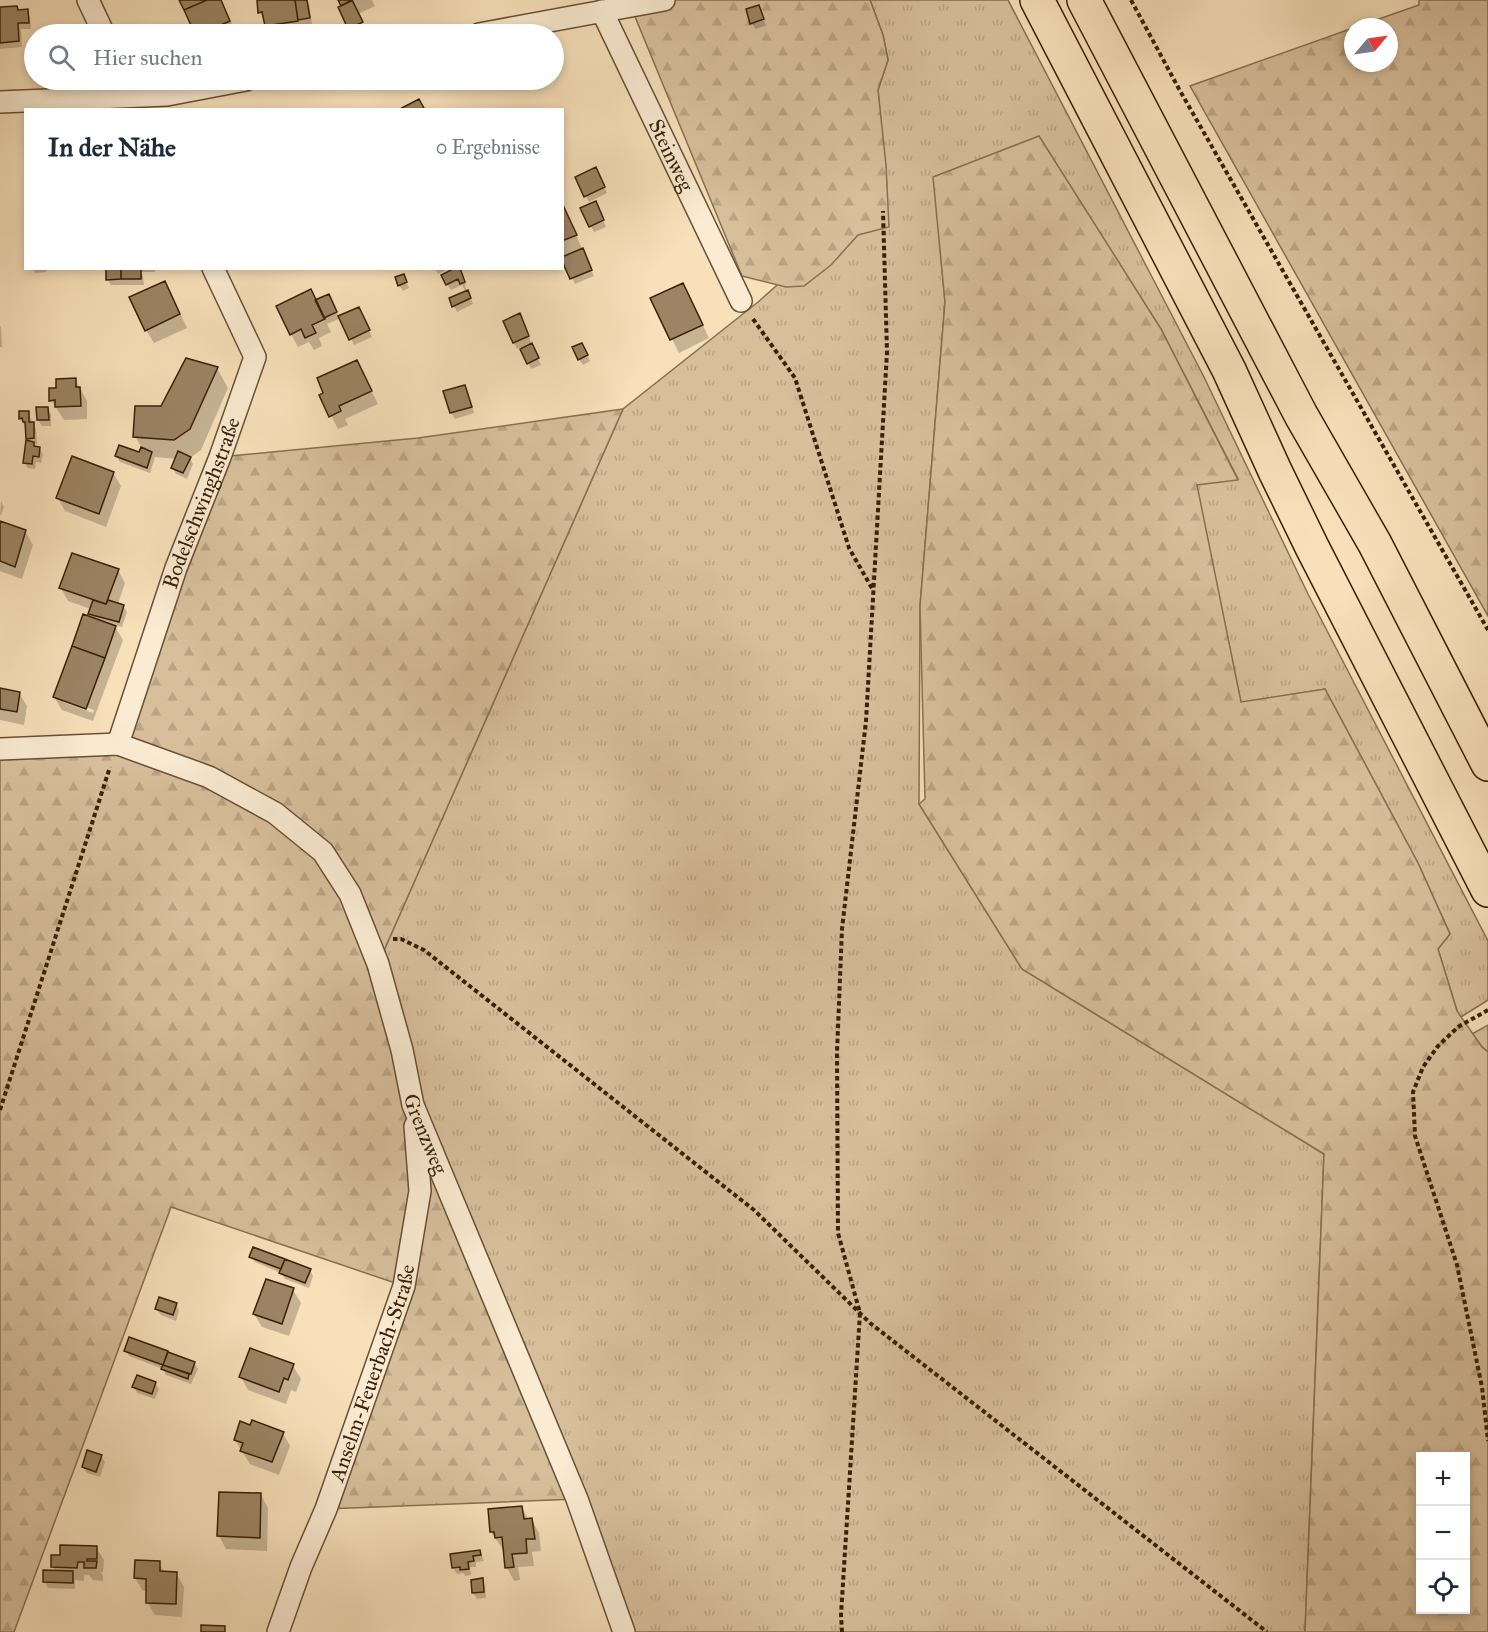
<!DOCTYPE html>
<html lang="de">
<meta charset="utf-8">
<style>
:root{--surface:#fff;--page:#f2f2f3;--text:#1f2937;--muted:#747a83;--line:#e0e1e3}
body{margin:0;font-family:"IM FELL Great Primer",serif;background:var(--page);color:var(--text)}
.controls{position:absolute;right:18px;bottom:18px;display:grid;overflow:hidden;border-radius:0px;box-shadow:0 3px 9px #0003}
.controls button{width:54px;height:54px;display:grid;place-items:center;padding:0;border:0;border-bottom:2px solid var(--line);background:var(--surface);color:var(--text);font:30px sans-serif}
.compass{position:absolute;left:1344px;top:18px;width:54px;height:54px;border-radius:50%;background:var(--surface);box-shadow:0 3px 9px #0003;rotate:61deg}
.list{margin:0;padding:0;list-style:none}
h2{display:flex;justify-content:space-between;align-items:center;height:78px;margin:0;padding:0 24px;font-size:26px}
h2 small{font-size:20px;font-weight:400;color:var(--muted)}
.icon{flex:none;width:33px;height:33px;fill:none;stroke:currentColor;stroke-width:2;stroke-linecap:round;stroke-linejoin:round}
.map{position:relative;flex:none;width:1488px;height:1632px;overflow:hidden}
.search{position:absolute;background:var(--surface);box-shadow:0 3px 9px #0003;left:24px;top:24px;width:540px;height:66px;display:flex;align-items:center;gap:15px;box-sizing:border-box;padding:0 21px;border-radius:33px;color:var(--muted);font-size:22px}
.panel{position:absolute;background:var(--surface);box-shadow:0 3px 9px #0003;left:24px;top:108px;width:540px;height:162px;border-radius:0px}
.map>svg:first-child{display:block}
.grass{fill:url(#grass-tufts);stroke:#887052;stroke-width:1.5}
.forest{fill:url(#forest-firs);stroke:#887052;stroke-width:1.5;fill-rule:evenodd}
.shadow{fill:#0003;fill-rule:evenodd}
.building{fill:#9c8464;stroke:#392007;stroke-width:1.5}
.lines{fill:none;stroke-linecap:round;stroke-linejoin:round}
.street-casing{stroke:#685034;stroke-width:24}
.primary-casing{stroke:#392007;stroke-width:36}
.path{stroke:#392007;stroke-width:4;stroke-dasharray:4.5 3;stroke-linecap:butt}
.street{stroke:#faebd2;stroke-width:21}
.primary{stroke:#f7e0ba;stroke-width:33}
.labels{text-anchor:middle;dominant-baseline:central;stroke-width:4.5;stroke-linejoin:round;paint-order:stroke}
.street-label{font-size:21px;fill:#392007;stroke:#faebd2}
</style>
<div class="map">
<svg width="1488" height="1632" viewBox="0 0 1488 1632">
<defs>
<pattern id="grass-tufts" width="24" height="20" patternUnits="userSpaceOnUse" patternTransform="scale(1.5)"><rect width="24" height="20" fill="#d7bf9c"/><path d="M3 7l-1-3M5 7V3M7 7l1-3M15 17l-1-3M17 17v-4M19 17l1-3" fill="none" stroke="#b9a485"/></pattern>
<pattern id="forest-firs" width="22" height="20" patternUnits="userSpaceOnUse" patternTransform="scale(1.5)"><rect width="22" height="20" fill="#d7bf9c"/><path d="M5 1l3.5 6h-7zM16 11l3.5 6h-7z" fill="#b9a485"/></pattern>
</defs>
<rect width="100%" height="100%" fill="#f7e0ba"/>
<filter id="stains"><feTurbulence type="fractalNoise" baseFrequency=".00333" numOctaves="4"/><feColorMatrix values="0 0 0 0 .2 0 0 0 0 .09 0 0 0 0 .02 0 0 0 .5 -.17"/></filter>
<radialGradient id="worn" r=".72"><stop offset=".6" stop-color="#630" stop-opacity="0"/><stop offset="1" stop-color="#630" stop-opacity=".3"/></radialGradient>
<path class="grass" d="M870,0H1008L1204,377L1308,594L1488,941V1000L1461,1017L1457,1011L1438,949L1450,934L1418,863L1325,689L1241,703L1196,484L1238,479L1161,329L1039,137L934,177L945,302L920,606L919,804L1022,969L1324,1154L1305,1632H624L413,1105L378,964L623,409L758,302L887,187L878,90L888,60L883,35Z
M1488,1025V1052L1482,1047L1472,1034Z"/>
<path class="forest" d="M664,0H870L883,35L888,60L878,90L886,165L889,227L858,235L831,265L804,286L786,287L742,276L631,7Z
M1419,0H1488V616L1190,86L1353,28V63H1389V27H1356L1419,5Z
M1039,136L1161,329L1238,480L1197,485L1241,702L1325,689L1418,863L1450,934L1438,949L1457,1011L1482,1047L1488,1052V1632H1305L1324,1154L1022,969L919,804L925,799L920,606L945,302L933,177ZM1420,1456H1466V1610H1420Z
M623,409L378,964L413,1105L577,1499L326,1509L404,1286L171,1207L14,1632H0V749L118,744L220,457L418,438Z"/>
<path class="shadow" d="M181,0H221L237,34H196Z
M258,0H307L309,4L312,24L303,26L304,34H272L260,12Z
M340,0H372L375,6L358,14L365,29L352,34Z
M759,7L766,26L755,29L748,10Z
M0,9L19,11H27L30,17L31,29H21L22,47L0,49Z
M599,175L607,193L589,202L586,196Z
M562,203L594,276L575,284L563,257Z
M582,209H598L606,227L594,232Z
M33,268H46V272L35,273Z
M128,268H155V272H141L143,276L144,285H111L107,279L129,270Z
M435,268H449L438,274Z
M462,275L466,283L465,284L466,289L473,304L457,312L454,306L466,292L462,285L451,290L447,284Z
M406,281L409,288L403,291L399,285Z
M172,296L187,328L154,343L146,330Z
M690,298L709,338L679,353L652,299Z
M316,301H332L339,318L362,315L372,337L354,345L341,318L327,324L331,332L319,338L322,346L314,350L309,342L298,347L291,334Z
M522,321L531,342L530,343L541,365L531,369L521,347L517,349L514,343L505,322Z
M0,326L1,327L2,347H0Z
M585,350L590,361L583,365L579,359Z
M357,362L378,404L345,419L348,425L338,429L321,396Z
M217,368L228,388L201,450L190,458L193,464L187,479L176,474L173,468L177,459L155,457L150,473L120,462L116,456L140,454L142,448L135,436L162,407Z
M75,379L87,401V419L64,420L51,400L58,389Z
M464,386L468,392L474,413L455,419L451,413Z
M47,408L51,414V426H42L38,420Z
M28,412L31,419L32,423L36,429L37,444H34L36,448H39L43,454L41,463L36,462L35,469L28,468L24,462L30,442L27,438L26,424H24L20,418Z
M113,473L121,486L106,527L65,511L58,498Z
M1,501L4,507L1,515H0Z
M0,523L25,531L33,545L22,579L0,571Z
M118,570L125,583L118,604L123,606L127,612L122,627L114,625L123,640L93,721L62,710L54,697L93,619L90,613L91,609L68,601L61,588ZM63,699L94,710L93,713L63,702Z
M0,689L19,693L27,706L24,725L0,720Z
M251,1256L310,1270L313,1276L309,1288L285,1279L281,1273L255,1262Z
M293,1290L301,1303L289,1336L262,1327L254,1314Z
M176,1304L179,1311L176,1321L161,1315L157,1309Z
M130,1339L194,1363L198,1369L191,1384L166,1375L163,1369L129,1356L125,1350Z
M293,1366L301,1379L296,1392L291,1390L286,1404L248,1390L241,1377Z
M155,1383L159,1389L155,1399L137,1393L134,1387Z
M283,1433L290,1446L279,1475L250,1464L235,1440Z
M101,1456L105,1462L100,1477L87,1473L83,1467Z
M261,1495L268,1508L267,1551L226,1549L219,1536Z
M521,1507L529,1520H532L539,1533L541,1551L532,1552L534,1566L518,1567L520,1580L514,1581L507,1568L504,1551L491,1532Z
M96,1547L104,1560L103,1572H101L103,1576V1581L93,1580L89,1575H84V1581L75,1580V1589L48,1588L44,1581L56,1572L53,1567L61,1556Z
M480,1551L484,1561L476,1562V1567H470L471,1575L465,1576L464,1573L457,1574L453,1568Z
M159,1563L165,1573H176L184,1587L182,1617L155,1615L147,1602V1591H143L135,1578Z
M482,1580L485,1586L486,1598L477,1599L473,1593Z"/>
<path class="building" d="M179,0H207L184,10Z
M207,0H221L230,21L200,34H195L184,10Z
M257,0H295L298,21L265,26L262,12L258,13Z
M295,0H307L310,18L298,20Z
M338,0H353L341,6Z
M352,0L363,22L348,29L338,7Z
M759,5L764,19L750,24L746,9Z
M17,6L18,10L28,9L29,23H18L19,41L0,43V7Z
M419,99L425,110H398Z
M596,167L605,187L584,197L575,177Z
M596,201L604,220L589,227L580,208Z
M562,203L577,235L562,241Z
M583,248L592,270L570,279L562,261V257Z
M141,268V279H121V269Z
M455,268H460L465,282L460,284L458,279L446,285L441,275Z
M106,269H121V279L106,280Z
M404,274L407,282L398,286L395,277Z
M165,281L180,314L145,331L129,297Z
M683,283L703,325L670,340L650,298Z
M311,289L325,319L312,325L316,333L305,338L301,329L290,335L276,306Z
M468,290L471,298L452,307L449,298Z
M329,294L337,312L324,318L315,300Z
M359,307L370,330L349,340L338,316Z
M520,313L529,336L513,343L503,321Z
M532,343L539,358L527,364L520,349Z
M582,343L588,355L578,360L572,347Z
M186,358L218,367L190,429L174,440L133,437L135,406H161Z
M357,360L372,391L339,406L341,411L329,417L319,395L323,393L317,378Z
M76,378V387H80L81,406L55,407V400L49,401V388H56V379Z
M465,385L472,407L450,413L443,391Z
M36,407H48L49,420H37Z
M19,411H29V422H34V438L26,439L25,422H23L22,418L19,419Z
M26,440L34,442V446L40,447L39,457L33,456L32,464L23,463Z
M119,445L139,452L141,447L152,452L147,468L115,456Z
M178,451L191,457L183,473L171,468Z
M72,456L114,472L99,514L56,498Z
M0,521L26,530L15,567L0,561Z
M72,553L119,569L106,604L59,588Z
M93,600L106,604L108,600L124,605L119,622L88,614Z
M83,614L116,626L105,658L72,646Z
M72,646L105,658L86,709L53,697Z
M0,688L20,692L17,712L0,709Z
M253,1247L285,1259L281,1269L249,1257Z
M285,1259L311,1269L305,1283L279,1273Z
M266,1279L294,1288L282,1324L253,1314Z
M159,1297L177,1303L173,1315L155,1309Z
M129,1337L168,1351L163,1365L124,1351Z
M250,1348L294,1364L288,1380L284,1378L279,1392L239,1377Z
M168,1352L195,1362L191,1374L163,1365Z
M163,1365L189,1374L188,1379L161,1369Z
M137,1375L156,1382L152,1394L132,1387Z
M252,1420L284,1432L272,1462L240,1451L243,1443L234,1440L240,1421L250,1425Z
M87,1450L102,1455L96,1472L82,1467Z
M219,1492L261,1493L260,1538L217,1536Z
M522,1506L524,1519L532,1518L535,1539H526L527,1553L512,1554L514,1567L505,1568L502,1537L495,1538L494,1532H490L488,1509Z
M60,1545L97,1546V1559H87V1561H97L96,1568H84V1562H78L77,1568L51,1567V1555H60Z
M480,1550L481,1555L473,1556L474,1561L468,1562L469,1569L460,1570V1567L452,1568L450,1554Z
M135,1560L160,1561V1571L177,1572L176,1604L146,1603V1579L134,1578Z
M43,1570L73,1571V1583L43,1582Z
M483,1578L484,1592L472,1593L471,1580Z
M201,1625L225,1626V1632H201Z"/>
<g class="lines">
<g class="street-casing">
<g id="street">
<path d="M88,0L104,34"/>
<path id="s1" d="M602,11L741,301"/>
<path d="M479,34L664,0"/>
<path d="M0,102L167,95L246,80"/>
<path id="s2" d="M118,744L176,568L220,457L255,357L213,268"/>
<path id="s3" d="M0,749L118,744L209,777L275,813L323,852L350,894L378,964L402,1050L413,1105L577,1499L624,1632"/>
<path id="s4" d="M278,1632L301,1567L326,1509L404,1286L420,1191L415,1126"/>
</g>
</g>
<g class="primary-casing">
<path id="primary" d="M1037,0L1229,370L1275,471L1312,547L1488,890
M1084,0L1301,415L1375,544L1488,764"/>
</g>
<path class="path" d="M1131,0L1179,89L1488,630
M753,319L795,378L849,548L873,590
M393,939H401L424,950L754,1210L870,1323L1267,1632
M1488,1010L1458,1027L1438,1046L1423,1067L1413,1092L1415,1136L1457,1265L1482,1387L1488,1441
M0,1110L110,767
M842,1632L841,1615L860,1313L838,1233L837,1052L842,929L866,721L887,352L883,211"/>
<use href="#street" class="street"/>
<use href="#primary" class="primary"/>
</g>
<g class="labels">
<g class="street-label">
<text stroke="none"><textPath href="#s1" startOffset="160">Steinweg</textPath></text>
<text stroke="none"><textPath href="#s2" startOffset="255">Bodelschwinghstraße</textPath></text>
<text stroke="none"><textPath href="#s3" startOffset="654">Grenzweg</textPath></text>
<text stroke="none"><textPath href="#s4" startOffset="276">Anselm-Feuerbach-Straße</textPath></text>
</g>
</g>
<rect width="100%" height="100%" filter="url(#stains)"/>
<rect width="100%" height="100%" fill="url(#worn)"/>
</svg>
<div class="controls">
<button>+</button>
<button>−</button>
<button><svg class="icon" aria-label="locate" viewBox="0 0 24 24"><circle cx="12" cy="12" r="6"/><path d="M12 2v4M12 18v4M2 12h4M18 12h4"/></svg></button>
</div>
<svg class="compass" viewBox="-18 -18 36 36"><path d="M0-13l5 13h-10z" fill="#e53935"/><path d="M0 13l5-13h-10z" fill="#747a83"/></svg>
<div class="search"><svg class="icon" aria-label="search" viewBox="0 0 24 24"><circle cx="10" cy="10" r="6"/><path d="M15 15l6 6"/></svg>Hier suchen</div>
<section class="panel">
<h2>In der Nähe<small>0 Ergebnisse</small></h2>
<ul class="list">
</ul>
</section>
</div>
